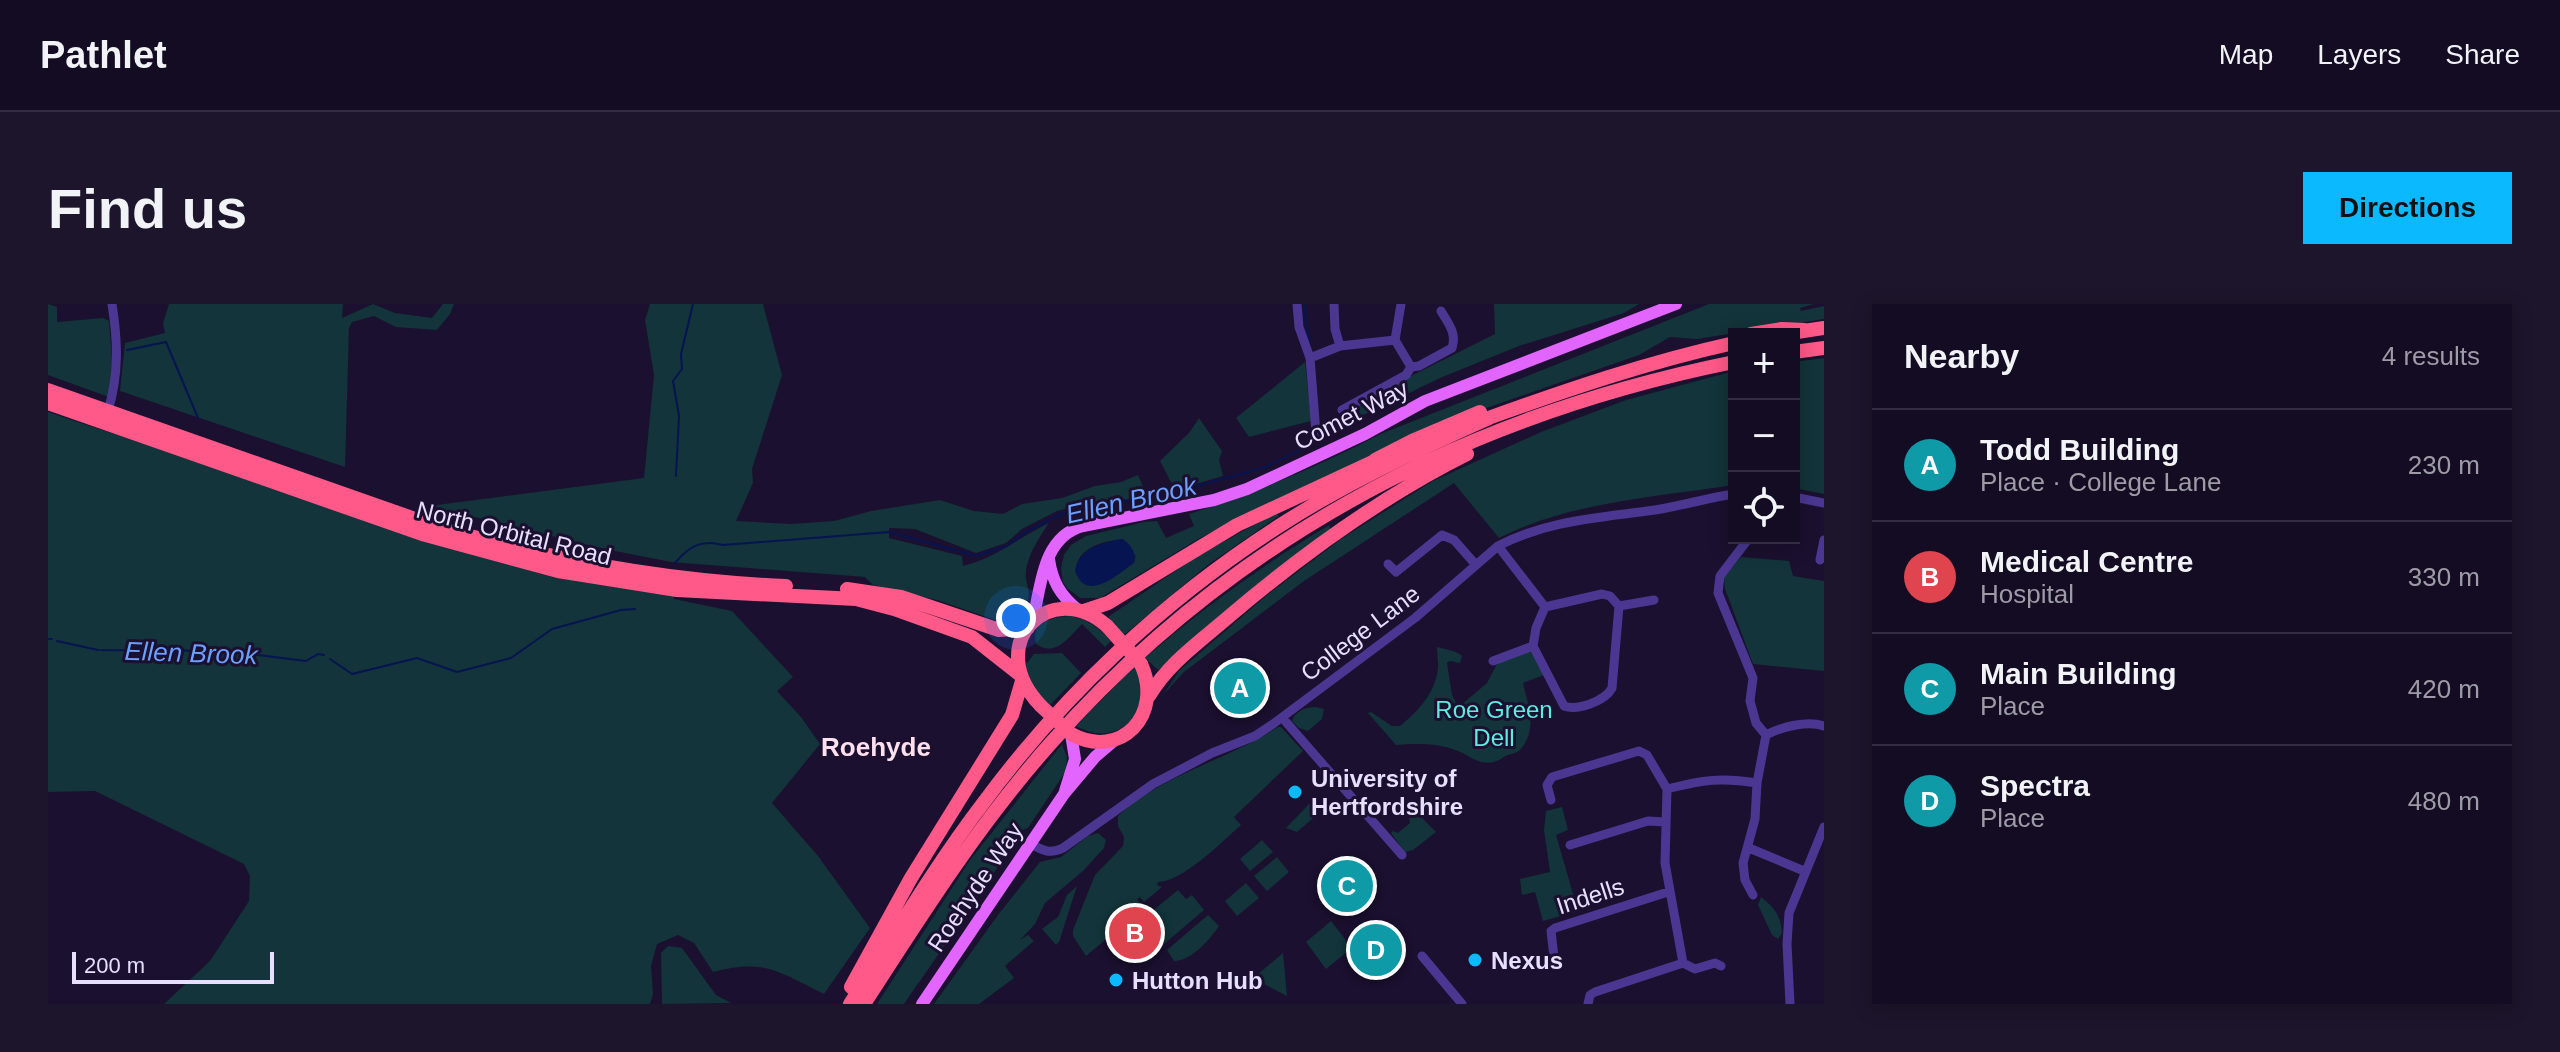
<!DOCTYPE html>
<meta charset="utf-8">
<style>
:root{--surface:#140c23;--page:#1d152b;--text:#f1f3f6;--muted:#9d9ba6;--line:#332c41;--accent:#0ab9ff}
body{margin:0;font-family:Arial,sans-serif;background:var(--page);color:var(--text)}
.controls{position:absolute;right:24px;top:24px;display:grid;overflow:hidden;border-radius:0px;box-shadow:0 4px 20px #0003}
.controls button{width:72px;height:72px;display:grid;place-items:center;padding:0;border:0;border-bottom:2px solid var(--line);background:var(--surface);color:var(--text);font:40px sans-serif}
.scale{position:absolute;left:24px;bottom:20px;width:202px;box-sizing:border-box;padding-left:8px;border:4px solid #e8deff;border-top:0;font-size:22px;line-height:28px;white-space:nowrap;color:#e8deff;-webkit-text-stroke:6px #1b102f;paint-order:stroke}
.you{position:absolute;left:968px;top:314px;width:28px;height:28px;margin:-20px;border:6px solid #fff;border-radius:50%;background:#1a73e8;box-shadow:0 0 0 12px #1a73e833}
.badge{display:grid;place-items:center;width:52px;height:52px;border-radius:50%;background:var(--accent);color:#fff;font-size:26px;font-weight:700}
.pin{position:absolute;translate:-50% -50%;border:4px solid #fff;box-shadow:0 2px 8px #0006}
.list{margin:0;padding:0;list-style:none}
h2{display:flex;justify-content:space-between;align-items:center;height:104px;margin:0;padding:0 32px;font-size:34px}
h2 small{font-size:26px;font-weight:400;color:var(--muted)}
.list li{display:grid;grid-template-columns:52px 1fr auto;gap:24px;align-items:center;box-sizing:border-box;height:112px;padding:0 32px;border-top:2px solid var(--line)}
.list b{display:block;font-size:30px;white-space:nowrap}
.list p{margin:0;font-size:26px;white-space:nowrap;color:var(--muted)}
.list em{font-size:26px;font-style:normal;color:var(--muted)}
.icon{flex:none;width:44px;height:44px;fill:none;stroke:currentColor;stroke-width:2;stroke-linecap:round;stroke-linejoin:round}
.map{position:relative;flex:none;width:1776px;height:700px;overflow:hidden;border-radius:0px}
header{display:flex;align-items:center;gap:48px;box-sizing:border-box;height:112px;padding:0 40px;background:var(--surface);border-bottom:2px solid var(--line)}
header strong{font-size:38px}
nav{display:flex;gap:44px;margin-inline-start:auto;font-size:28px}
.intro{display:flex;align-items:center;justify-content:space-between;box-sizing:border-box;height:192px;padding:0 48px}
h1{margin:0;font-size:56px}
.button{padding:20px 36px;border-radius:0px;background:var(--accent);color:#111;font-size:28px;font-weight:700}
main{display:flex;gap:48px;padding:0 48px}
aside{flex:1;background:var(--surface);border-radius:0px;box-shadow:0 4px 20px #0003}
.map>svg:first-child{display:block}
.green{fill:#12343a;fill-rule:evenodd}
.water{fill:#061452}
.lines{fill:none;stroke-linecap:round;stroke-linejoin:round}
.stream{stroke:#061452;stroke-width:2}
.minor{stroke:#4b3792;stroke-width:9}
.major{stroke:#e265ff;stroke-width:12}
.highway{stroke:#ff5989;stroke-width:14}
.highway-bridge{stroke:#ff5989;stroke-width:14}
.poi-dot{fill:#0ab9ff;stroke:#1b102f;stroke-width:3}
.labels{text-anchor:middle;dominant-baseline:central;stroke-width:6;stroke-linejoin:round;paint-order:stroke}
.street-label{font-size:24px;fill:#e8deff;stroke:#1b102f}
.park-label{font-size:24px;fill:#5eebe2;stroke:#1b102f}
.poi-label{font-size:24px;font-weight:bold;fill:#e8deff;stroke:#1b102f;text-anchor:start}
.water-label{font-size:26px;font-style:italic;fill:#6c9fff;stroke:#1b102f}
.neighbourhood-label{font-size:26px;font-weight:bold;fill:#ffe0ee;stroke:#1b102f}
</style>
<header>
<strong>Pathlet</strong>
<nav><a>Map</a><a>Layers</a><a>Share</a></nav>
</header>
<div class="intro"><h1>Find us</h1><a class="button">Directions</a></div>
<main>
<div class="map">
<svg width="1776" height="700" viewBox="0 0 1776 700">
<rect width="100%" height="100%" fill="#1b102f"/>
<path class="green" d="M0,0L9,3V18L55,14L61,17L64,56L61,93L0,71Z
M121,0H295L294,14L325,0L347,9L384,14L395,0H406L402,10L389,26L348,23L326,12L304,18L301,24L297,163L72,87L77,39L117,29L115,19Z
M602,0H715L734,71L704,165L705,179L688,217L743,220L786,217L823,207L892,196L926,207L955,210L974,200L1014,194L1047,182L1073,178L1090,171L1100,194L1043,198L1009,207L974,225L958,239L928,249L867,225L841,224V234L914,252L915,262C951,253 969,234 1001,219C992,232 983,246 979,261C973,285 992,285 969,316L956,319L889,296L825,281L817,273L623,258L557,245L381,202L596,174L606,71L597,16Z
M1446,0H1591L1576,9L1471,42L1392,74L1274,131V125L1329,89L1447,30Z
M1661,0H1766L1752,4L1753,7L1776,2V15L1649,35L1622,33L1591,51L1410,114L1192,213L1152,234L1052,294H1032L1020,285L1015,278L1013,264L1016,251L1023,241L1038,232L1096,218L1109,217L1118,234L1146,222L1141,210C1208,189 1273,161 1335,129ZM1075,235L1088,253L1028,270C1026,244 1055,237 1075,235Z
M1776,54V190L1746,184V58Z
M1257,58L1263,117L1201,133L1188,114Z
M1686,67V181C1609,193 1521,198 1451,234L1406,179L1256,277L1136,368L1115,391L1131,367L1218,292L1293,235L1385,177L1493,128L1578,96Z
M0,108L60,128L625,290L626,295L684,307L745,373L729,387L753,413L772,440L724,499L770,552L822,624L776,690C731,668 716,654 665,668L646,639L630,631L609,640L603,662L605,690L602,700H116L162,657L201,597L202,572L196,560L47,487L0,488Z
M1151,114L1174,147L1171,156L1175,172L1127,186L1112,157L1141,129Z
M1228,209L1231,212L1161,260L1076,331L1060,313L1148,253Z
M1281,221L1283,226L1232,264L1110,366L1097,354C1155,304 1216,260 1281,221Z
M1693,253L1741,257L1745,272L1776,277V367L1705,360L1677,285L1676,273Z
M1022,312C1040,315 1051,324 1063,337L1057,343L1034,320C1021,333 1007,354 988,340C982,318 1005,313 1022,312Z
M1389,343C1396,345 1410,347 1414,352L1412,359L1402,357L1399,359L1404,391L1409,401H1413L1439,379L1449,360L1479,347L1485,349L1496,371L1475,379C1480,401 1490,424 1473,445C1469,450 1462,449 1456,453C1449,458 1442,460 1433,458C1425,456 1418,450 1410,447C1391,439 1368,439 1348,441L1320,409L1323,408L1344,422H1352C1370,407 1388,389 1390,363C1390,356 1389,349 1389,343Z
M1014,349L1033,369L1002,401C990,391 979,376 978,360L986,350Z
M1087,362C1108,404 1072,447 1028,422Z
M1268,403L1276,405L1274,415L1260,427L1251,424L1244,417C1247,407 1258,403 1268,403Z
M1230,423H1233L1255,447L1186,513L1193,521C1174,538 1134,578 1110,578L1109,581L1114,583L1096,598L1092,593L1089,595L1095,604L1038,652L1025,632V626L1047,571L1075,542L1076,533L1070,522V512C1115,470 1180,456 1230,423Z
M1014,440L1019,453L1018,467L980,524C963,529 963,542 954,556C925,602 893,647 862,691L856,700H829L922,556Z
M1262,499L1271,509L1249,528L1238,524Z
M1514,503L1520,526L1508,531L1530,607L1495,617L1487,588L1474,591L1472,575L1502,568L1496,526L1498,507Z
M1368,508L1388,528L1365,546L1357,548L1343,529L1345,527L1350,529L1362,519L1361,514Z
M1050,529L1058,536L1056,544L1035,567L997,599L987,620L972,636L980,631L986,637L957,662L966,674L931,700H886L950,611L992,558L1013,553L1040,532Z
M1214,536L1225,548L1202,567L1192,555Z
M1229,553L1241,568L1219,587L1206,572Z
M1198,579L1211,594L1189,612L1177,597Z
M1029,582L1011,638L1008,641L994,625L1010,613L1019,591Z
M1130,586L1138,595L1144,591L1156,606L1115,641L1103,627L1101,629L1112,643L1110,645L1096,631L1106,622L1108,617L1104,613L1093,620L1091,618Z
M1713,593C1727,604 1733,612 1734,629L1730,635L1724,631L1710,601Z
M1160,611L1171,622C1162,635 1144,657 1126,657L1119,646Z
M1283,617L1304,644L1278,665L1258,638Z
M620,642L634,644L668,691L683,699L614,700L613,649Z
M1235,649L1239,692L1216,680L1207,684L1204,675Z"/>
<path class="water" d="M1073,235C1081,237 1090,250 1086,259C1069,271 1037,300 1027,266C1033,243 1052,240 1073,235Z"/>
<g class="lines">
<path class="stream" d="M1256,0L1261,39
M79,46L118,38L150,114
M628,172L631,112L625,77L634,65L633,50L645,0
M627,259C641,242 654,235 675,241L841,228L928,252L959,242L976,229L1011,211L1044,200L1105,194L1218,163L1264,140
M0,335H4
M9,337L50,346L178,347L258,357L270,350L276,351
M282,355L304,370L369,354L409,368L463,354L504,325L573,306L587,305"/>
<path class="minor" d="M1249,0L1251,23L1262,54L1268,129
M1286,0L1287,25L1292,42
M1347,36L1353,0
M1262,54L1292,42L1347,36L1363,63L1371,62L1404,44C1409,29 1400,19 1393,7
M1294,106L1358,71L1363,63
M60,107C71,70 70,38 64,0
M1746,193L1776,199
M1701,234L1672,272L1670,289L1705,374L1702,397L1708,419L1718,431L1709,479L1707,515L1695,559L1697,576L1705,591
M1450,242L1497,303
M1772,256L1776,236
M1340,260L1348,268L1394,231L1406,236L1428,261
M1571,302L1564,384C1557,397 1530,407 1516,402L1485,342L1488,324L1497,303L1554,290L1562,292L1571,302L1606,296
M1445,357L1485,342
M1238,418L1354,551
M1718,431C1733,423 1760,416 1776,422
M1503,496L1499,481L1504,473L1591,447L1599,451L1619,485
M981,539C994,546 1001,551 1015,544L1105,480L1164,449L1207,432L1225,420L1367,314L1450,242C1500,216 1552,214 1607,206C1633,202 1659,194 1686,190
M1522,541L1600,517L1617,518
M1701,544L1756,567
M1374,652L1414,700
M1506,653L1503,627L1507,624L1620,588
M1635,659L1647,665L1667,659L1673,662
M1540,700L1542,691L1547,688L1635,659L1617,559L1619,485C1655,476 1672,473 1709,479
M1742,700L1739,640L1741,609L1776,523"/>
<path class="major" d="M1001,255C1004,277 1012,291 1030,306
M984,320C993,285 993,233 1035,222L1166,196L1199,185L1317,130L1377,97L1628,0
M1017,487L1027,455L1023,430
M874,700L1016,490L1047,453L1068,435"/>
<path class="highway" d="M1749,28L1776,24
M1703,30L1734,25L1757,26
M1746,48L1776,44
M0,86L387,222C502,256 618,277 738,282
M0,99L374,230L510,267L629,286L808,295L846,305L924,333L971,370
M1435,116C1518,86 1600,58 1686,39
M1327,156L1364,137L1432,108
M799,285L853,293L951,326L980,324
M1036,307L1060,299L1189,221L1333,154
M1101,392C1120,360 1150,339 1178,315C1253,251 1331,194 1419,150
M993,402C933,340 1003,272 1059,322
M1023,430C1073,457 1116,410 1093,360
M803,683L863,574L964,411L974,377
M802,700C846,632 887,562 936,498C1016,390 1117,295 1231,222C1298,179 1369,146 1441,114
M816,700C874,610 931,520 1002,440C1184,234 1418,112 1686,58"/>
<path class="highway-bridge" d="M1059,322L1093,360
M993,402L1023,430"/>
</g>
<g class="poi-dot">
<circle cx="1247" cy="488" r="8"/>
<circle cx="1427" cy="656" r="8"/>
<circle cx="1068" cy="676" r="8"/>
</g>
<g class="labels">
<g class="street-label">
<text transform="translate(1303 111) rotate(-27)">Comet Way</text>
<text transform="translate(466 229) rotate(14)">North Orbital Road</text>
<text transform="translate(1312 329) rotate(-37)">College Lane</text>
<text transform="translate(927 583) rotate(-56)">Roehyde Way</text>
<text transform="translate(1542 592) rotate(-18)">Indells</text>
</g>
<g class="park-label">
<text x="1446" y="405">Roe Green<tspan x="1446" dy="28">Dell</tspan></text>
</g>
<g class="poi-label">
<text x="1263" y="474">University of<tspan x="1263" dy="28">Hertfordshire</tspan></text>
<text x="1443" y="656">Nexus</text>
<text x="1084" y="676">Hutton Hub</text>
</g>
<g class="water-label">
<text transform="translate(1083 196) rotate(-13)">Ellen Brook</text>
<text transform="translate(143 349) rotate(2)">Ellen Brook</text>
</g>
<g class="neighbourhood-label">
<text x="828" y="443">Roehyde</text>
</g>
</g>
</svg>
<div class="controls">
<button>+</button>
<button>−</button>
<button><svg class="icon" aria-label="locate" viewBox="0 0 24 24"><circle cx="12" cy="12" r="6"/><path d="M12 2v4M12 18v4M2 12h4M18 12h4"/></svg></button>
</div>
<div class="scale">200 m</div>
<div class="you"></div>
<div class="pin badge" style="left:1192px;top:384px;background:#0f9aa8">A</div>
<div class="pin badge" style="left:1087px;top:629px;background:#e0444e">B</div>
<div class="pin badge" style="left:1299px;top:582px;background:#0f9aa8">C</div>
<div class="pin badge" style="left:1328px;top:646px;background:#0f9aa8">D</div>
</div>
<aside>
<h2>Nearby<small>4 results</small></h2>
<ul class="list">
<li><span class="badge" style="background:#0f9aa8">A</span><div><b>Todd Building</b><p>Place · College Lane</p></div><em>230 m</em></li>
<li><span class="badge" style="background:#e0444e">B</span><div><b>Medical Centre</b><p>Hospital</p></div><em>330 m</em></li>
<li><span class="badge" style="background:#0f9aa8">C</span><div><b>Main Building</b><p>Place</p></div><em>420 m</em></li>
<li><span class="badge" style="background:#0f9aa8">D</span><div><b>Spectra</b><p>Place</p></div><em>480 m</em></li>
</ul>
</aside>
</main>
